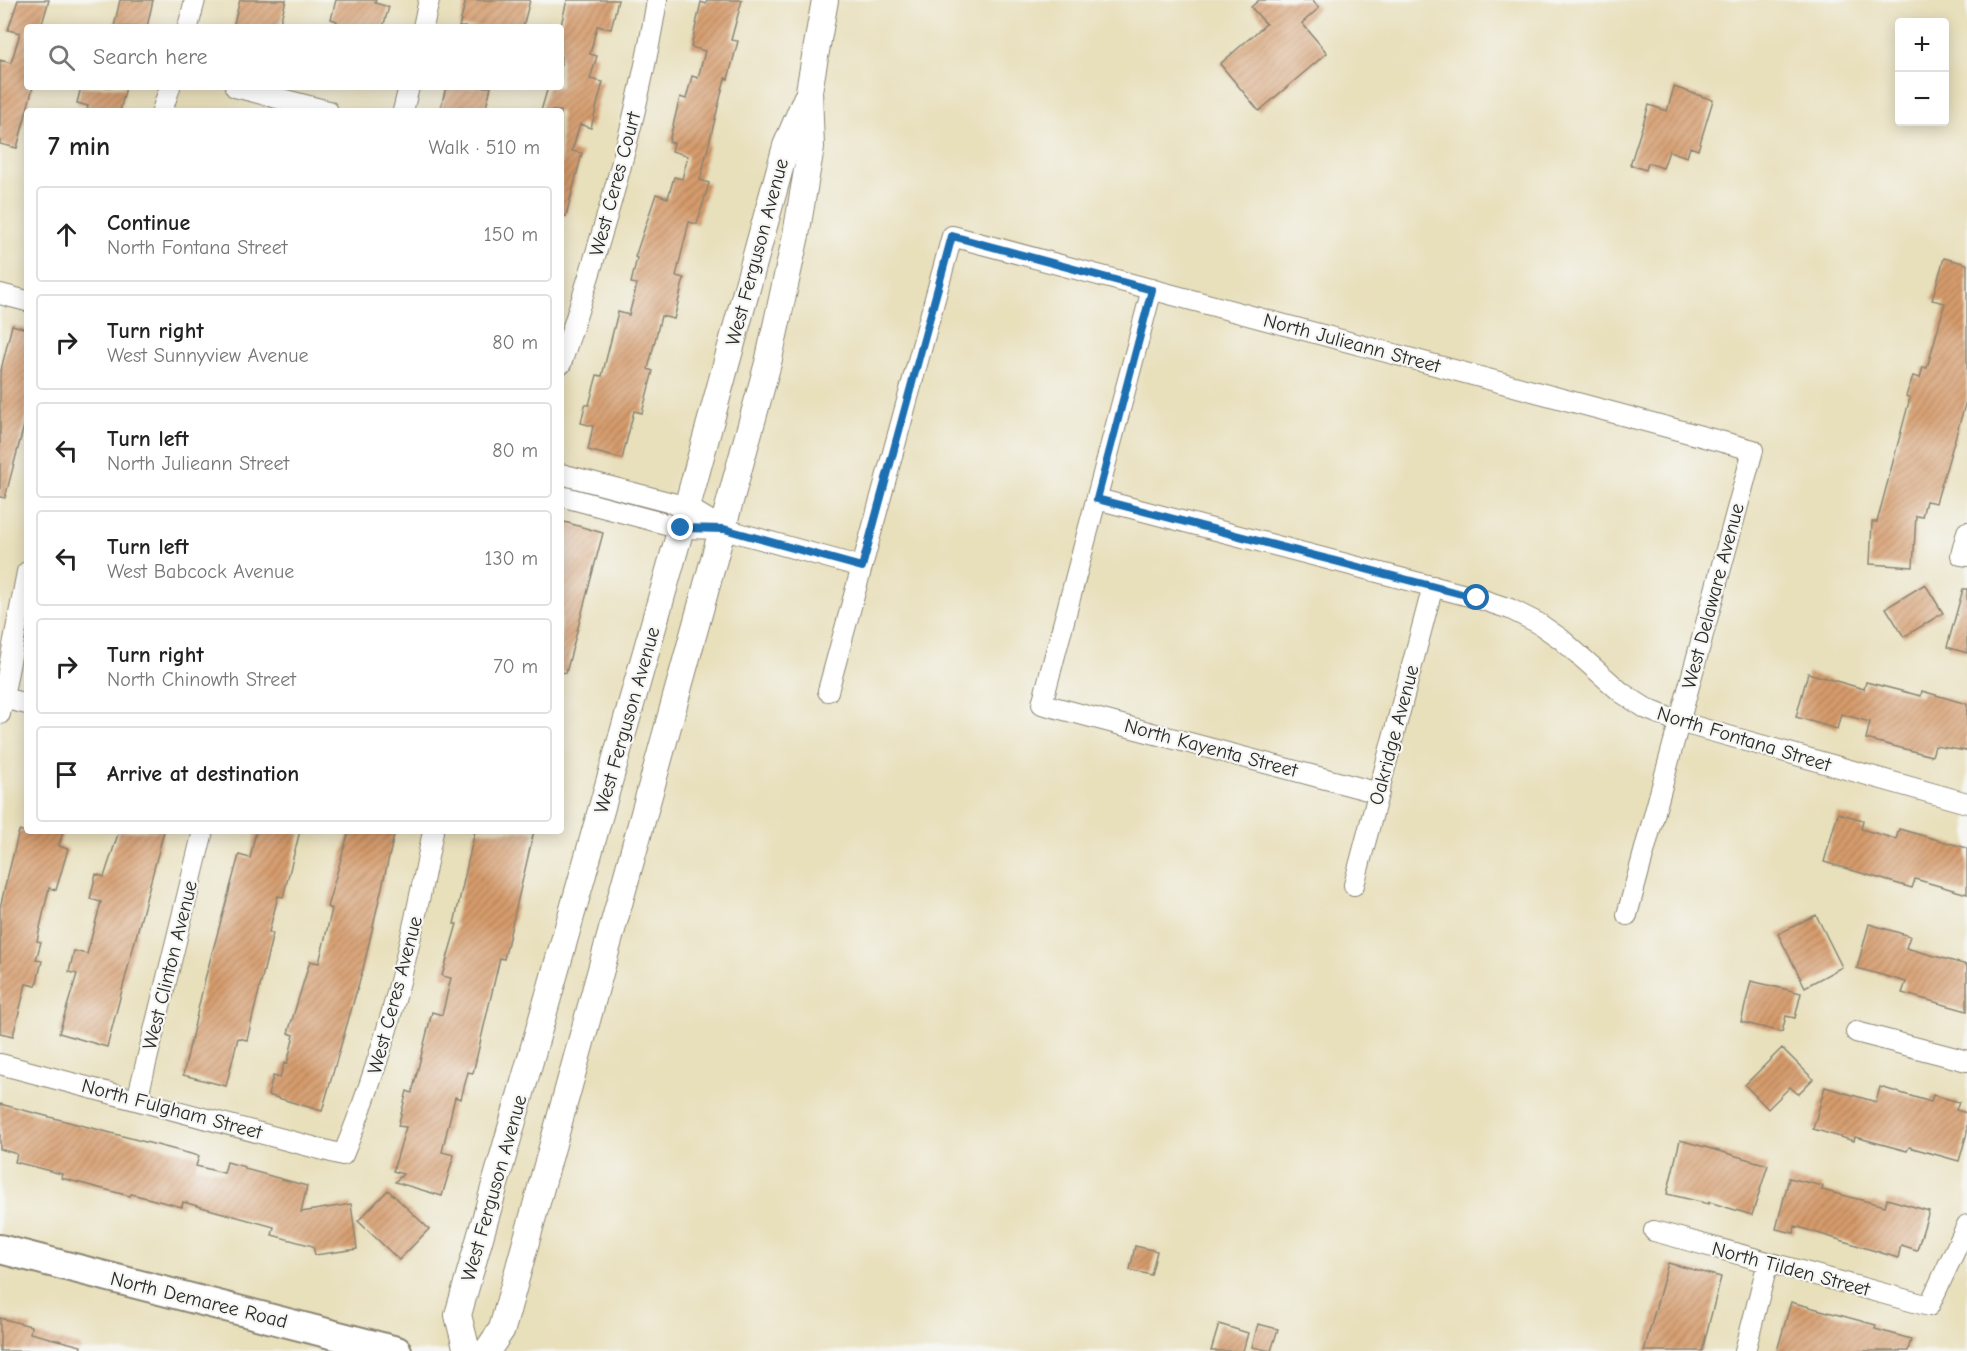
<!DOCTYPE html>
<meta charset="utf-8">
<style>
:root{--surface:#fff;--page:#f2f2f2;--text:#222;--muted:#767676;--line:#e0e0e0}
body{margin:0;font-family:"Comic Neue",sans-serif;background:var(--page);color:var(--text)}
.controls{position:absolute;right:18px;top:18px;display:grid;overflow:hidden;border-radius:6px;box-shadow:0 3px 15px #0003}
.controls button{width:54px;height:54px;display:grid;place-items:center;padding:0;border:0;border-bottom:2px solid var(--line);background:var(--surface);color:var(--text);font:30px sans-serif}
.stop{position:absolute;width:18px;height:18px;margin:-14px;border:4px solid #1f6fb2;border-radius:50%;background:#fff}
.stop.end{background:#1f6fb2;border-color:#fff;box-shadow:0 2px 6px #0008}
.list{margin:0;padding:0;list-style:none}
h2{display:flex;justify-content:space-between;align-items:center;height:78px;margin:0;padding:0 24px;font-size:26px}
h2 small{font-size:20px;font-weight:400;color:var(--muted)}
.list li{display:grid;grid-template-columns:39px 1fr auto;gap:18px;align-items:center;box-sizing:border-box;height:96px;margin:0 12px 12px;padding:0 12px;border:2px solid var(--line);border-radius:6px}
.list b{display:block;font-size:22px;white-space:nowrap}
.list p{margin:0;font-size:20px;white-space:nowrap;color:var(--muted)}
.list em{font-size:20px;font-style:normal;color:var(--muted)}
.icon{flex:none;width:33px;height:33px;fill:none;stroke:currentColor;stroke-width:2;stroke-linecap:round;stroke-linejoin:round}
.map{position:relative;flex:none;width:1967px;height:1351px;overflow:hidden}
.search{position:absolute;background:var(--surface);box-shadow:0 3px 15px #0003;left:24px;top:24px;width:540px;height:66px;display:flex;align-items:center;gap:15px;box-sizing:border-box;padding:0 21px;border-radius:6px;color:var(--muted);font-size:22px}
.panel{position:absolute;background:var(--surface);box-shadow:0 3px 15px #0003;left:24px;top:108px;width:540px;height:726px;border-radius:6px}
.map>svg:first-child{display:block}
.building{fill:url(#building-hatch)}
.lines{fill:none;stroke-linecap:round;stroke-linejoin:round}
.minor-casing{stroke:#8a8573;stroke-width:22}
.tertiary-casing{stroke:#8a8573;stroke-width:28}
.secondary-casing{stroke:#8a8573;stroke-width:32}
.minor{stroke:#fff;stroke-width:20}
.tertiary{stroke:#fff;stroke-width:26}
.secondary{stroke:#fff;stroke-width:28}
.route{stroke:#1f6fb2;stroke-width:8}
.labels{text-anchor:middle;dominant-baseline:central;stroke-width:4.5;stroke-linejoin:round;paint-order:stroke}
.street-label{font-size:20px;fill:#2b2b2b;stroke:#f6f6f2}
</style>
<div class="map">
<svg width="1967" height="1351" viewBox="0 0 1967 1351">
<defs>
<pattern id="building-hatch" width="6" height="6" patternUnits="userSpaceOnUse" patternTransform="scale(1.5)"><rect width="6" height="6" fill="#d69b6c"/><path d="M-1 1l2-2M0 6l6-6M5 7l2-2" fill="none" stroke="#ae7f59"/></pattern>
</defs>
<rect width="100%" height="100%" fill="#f6f6f2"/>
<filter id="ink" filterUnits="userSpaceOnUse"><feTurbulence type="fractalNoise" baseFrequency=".0167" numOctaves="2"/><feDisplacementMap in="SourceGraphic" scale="12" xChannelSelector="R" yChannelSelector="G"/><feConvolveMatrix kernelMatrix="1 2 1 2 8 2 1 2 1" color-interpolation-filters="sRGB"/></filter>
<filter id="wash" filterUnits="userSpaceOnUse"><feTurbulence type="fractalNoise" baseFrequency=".008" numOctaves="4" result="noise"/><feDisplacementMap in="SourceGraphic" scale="24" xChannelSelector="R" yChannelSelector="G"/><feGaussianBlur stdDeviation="1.35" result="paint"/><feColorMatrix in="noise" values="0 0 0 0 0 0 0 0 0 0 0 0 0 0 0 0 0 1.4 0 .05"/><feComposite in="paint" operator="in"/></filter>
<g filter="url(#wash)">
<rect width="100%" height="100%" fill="#e8dfbb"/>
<g id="blocks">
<path class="building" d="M18,0H49L41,27H27V87H33L17,148L0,144V60L11,63L20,33L8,30Z
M120,0H153L147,27H114Z
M240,0H286L279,27H233Z
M336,0H376L375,3L389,7L383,27H335L337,21L331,19Z
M466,0H530L523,27H459Z
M567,0H618L611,29L597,26L590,54L597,56L590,79L603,82L591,128L580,124L572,151L582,153L566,216L561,215V111H541L548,87H561V25Z
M707,0H742L731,40L738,41L728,79L725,78L700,180L709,183L697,224L689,222L676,276L684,278L674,319L661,316L648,369L653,371L642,413L634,411L622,459L588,450L593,426L581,423L585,405H589L597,375L602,376L618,312L629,315L637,284L631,283L637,258L635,257L656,194L668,198L674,177L682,179L688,156L672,151L674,143L669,142L680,97L686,99L692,76L698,78L705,51L691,47L701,2L706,4Z
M1259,0H1312L1319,8L1302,23L1327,53L1259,111L1220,64L1266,24L1251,7Z
M81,87H126L120,111H87L88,106L77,103Z
M446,87H491L485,111H440Z
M1674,87L1713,100L1698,150L1690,147L1687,157L1669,151L1663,168L1648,163L1646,170L1630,165L1649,105L1667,111Z
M1944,258L1967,264V398L1936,503L1926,501L1922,517L1916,516L1913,567L1870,564L1872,522H1877L1910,398L1906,396L1913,376L1920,378L1923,367L1927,368L1945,303L1932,300Z
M12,325L27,329V414L5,498L0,497V374Z
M561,521L603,533L566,673L561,672Z
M1925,584L1943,613L1904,637L1886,608Z
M1963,589H1967V653L1947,647Z
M1808,673L1864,689L1866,682L1921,696L1922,691L1967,704V751L1935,746L1932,756L1866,739L1870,722L1841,714L1837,729L1796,717Z
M1838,813L1863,820L1861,829L1896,839L1899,829L1967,848V894L1915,879L1912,888L1824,862Z
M19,831H63L59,846L68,849L56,890L49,888L37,941L41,942L36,960L42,961L36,986L26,984L13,1036L0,1033V907Z
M119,831H164L107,1047L59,1033L77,974L69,972L74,951L87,954L101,902L90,899L96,874L104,877Z
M256,831H300L283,897L278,896L269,932L273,933L247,1040L238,1038L226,1086L183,1075L205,979L239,855L250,858Z
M349,831H395L363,969L322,1111L268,1095L273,1076L280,1078L284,1063L287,1064L294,1035L288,1033L310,961L319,963L332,909L327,907Z
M475,831H534L504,959L500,958L473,1073L468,1072L461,1099L455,1097L442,1152L454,1155L442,1196L395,1182L403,1174L393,1171L406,1127L398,1126L407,1091L412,1093L432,1012L442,1015L451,978L442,976L457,924H454Z
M1816,915L1842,967L1805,987L1778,934Z
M1869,924L1910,936L1906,948L1967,965V1011L1902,993L1906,982L1857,968Z
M1751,981L1801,993L1795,1018L1786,1016L1782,1032L1741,1022Z
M1782,1048L1813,1079L1798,1094L1790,1087L1768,1109L1745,1085Z
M1825,1087L1876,1102L1880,1087L1931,1102L1933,1095L1959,1102L1956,1110L1967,1113V1133L1959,1161L1909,1147L1907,1151L1855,1137L1854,1141L1813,1129Z
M0,1104L199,1156L196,1166L224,1173L227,1162L245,1167V1169L307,1186L301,1212L351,1204L357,1249L315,1255L313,1246L272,1235L274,1227L183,1202L182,1207L131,1194L130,1196L61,1178L62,1174L15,1162L17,1154L0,1149Z
M1680,1140L1768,1165L1752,1215L1709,1202V1204L1667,1194Z
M1789,1178L1823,1186L1822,1190L1885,1206L1887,1199L1929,1211L1917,1250L1901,1245L1898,1258L1795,1226L1794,1233L1776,1229Z
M388,1190L429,1229L399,1260L358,1221Z
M1135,1246L1157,1251L1151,1275L1130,1270Z
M1668,1263L1721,1277L1702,1351H1644Z
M1791,1302L1876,1325L1875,1329L1911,1339L1908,1351H1777Z
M0,1318L31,1326L30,1333L81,1346L80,1351H0Z
M1219,1324L1248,1333L1243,1351H1211Z
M1258,1324L1278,1329L1271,1351L1252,1347Z"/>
</g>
</g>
<g filter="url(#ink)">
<use href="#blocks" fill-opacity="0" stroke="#8a8573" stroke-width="1.5"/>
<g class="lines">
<g class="minor-casing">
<path id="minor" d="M188,27L195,0
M423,27L429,0
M235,87L328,111
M162,111L170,87
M403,111L409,87
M1152,289L1042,704L1379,793
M0,294L27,301
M561,364C600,244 637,124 657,0
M561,474L687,507L724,529
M561,496L681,528L724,529L862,567
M1097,499L1477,598L1510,609L1538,623L1561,639L1622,693L1647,709L1679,722L1967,803
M1967,532L1961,555L1967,556
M828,691L952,236L1753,450L1627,915
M3,698L27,704
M0,714L27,572
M1354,885L1433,586
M1856,1032L1967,1061
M0,1064L343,1155C386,1052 412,941 433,831
M137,1100L203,831
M1654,1231L1929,1306L1967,1225
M1745,1351L1768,1262"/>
</g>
<g class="tertiary-casing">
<path id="tertiary" d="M467,1351L458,1315L687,507L786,146L806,99
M487,1351L502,1329L768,363L796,235L811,147L809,91L825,0"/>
</g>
<g class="secondary-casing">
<path id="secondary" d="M0,1249L397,1351"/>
</g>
<use href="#minor" class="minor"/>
<use href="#tertiary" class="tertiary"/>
<use href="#secondary" class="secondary"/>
</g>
</g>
<g class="lines" filter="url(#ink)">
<path class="route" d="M681,528L724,529L862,567L952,236L1152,290L1097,499L1477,598"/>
</g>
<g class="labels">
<g class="street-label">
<text transform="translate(615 184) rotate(-75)">West Ceres Court</text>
<text transform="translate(757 252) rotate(-75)">West Ferguson Avenue</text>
<text transform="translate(1352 343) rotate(15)">North Julieann Street</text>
<text transform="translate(1713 596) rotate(-75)">West Delaware Avenue</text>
<text transform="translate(627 720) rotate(-74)">West Ferguson Avenue</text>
<text transform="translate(1394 735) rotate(-75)">Oakridge Avenue</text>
<text transform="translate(1744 739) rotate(17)">North Fontana Street</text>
<text transform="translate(1211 748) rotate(15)">North Kayenta Street</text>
<text transform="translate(170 965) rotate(-76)">West Clinton Avenue</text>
<text transform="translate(395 995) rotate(-75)">West Ceres Avenue</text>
<text transform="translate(172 1109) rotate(15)">North Fulgham Street</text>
<text transform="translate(494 1188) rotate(-74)">West Ferguson Avenue</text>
<text transform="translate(1791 1269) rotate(15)">North Tilden Street</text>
<text transform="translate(199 1300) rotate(14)">North Demaree Road</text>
</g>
</g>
</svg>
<div class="controls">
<button>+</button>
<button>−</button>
</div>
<div class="stop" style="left:1477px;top:598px"></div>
<div class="stop end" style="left:681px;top:528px"></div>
<div class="search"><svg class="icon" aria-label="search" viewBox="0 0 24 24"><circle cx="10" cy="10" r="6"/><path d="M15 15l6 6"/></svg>Search here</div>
<section class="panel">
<h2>7 min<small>Walk · 510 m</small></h2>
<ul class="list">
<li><svg class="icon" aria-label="ahead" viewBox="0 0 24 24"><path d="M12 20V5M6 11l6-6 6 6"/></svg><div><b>Continue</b><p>North Fontana Street</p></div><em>150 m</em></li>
<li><svg class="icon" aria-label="right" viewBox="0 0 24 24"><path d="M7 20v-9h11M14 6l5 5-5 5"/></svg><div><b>Turn right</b><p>West Sunnyview Avenue</p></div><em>80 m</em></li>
<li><svg class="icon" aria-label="left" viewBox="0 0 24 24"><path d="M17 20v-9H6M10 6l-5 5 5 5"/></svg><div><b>Turn left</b><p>North Julieann Street</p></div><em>80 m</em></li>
<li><svg class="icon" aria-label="left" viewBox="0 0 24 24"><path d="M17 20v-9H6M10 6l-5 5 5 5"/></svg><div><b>Turn left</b><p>West Babcock Avenue</p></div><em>130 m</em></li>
<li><svg class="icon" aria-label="right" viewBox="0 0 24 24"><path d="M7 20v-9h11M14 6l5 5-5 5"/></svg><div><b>Turn right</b><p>North Chinowth Street</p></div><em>70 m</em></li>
<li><svg class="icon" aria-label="arrive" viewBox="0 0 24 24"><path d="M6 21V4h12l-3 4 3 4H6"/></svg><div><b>Arrive at destination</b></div></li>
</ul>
</section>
</div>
